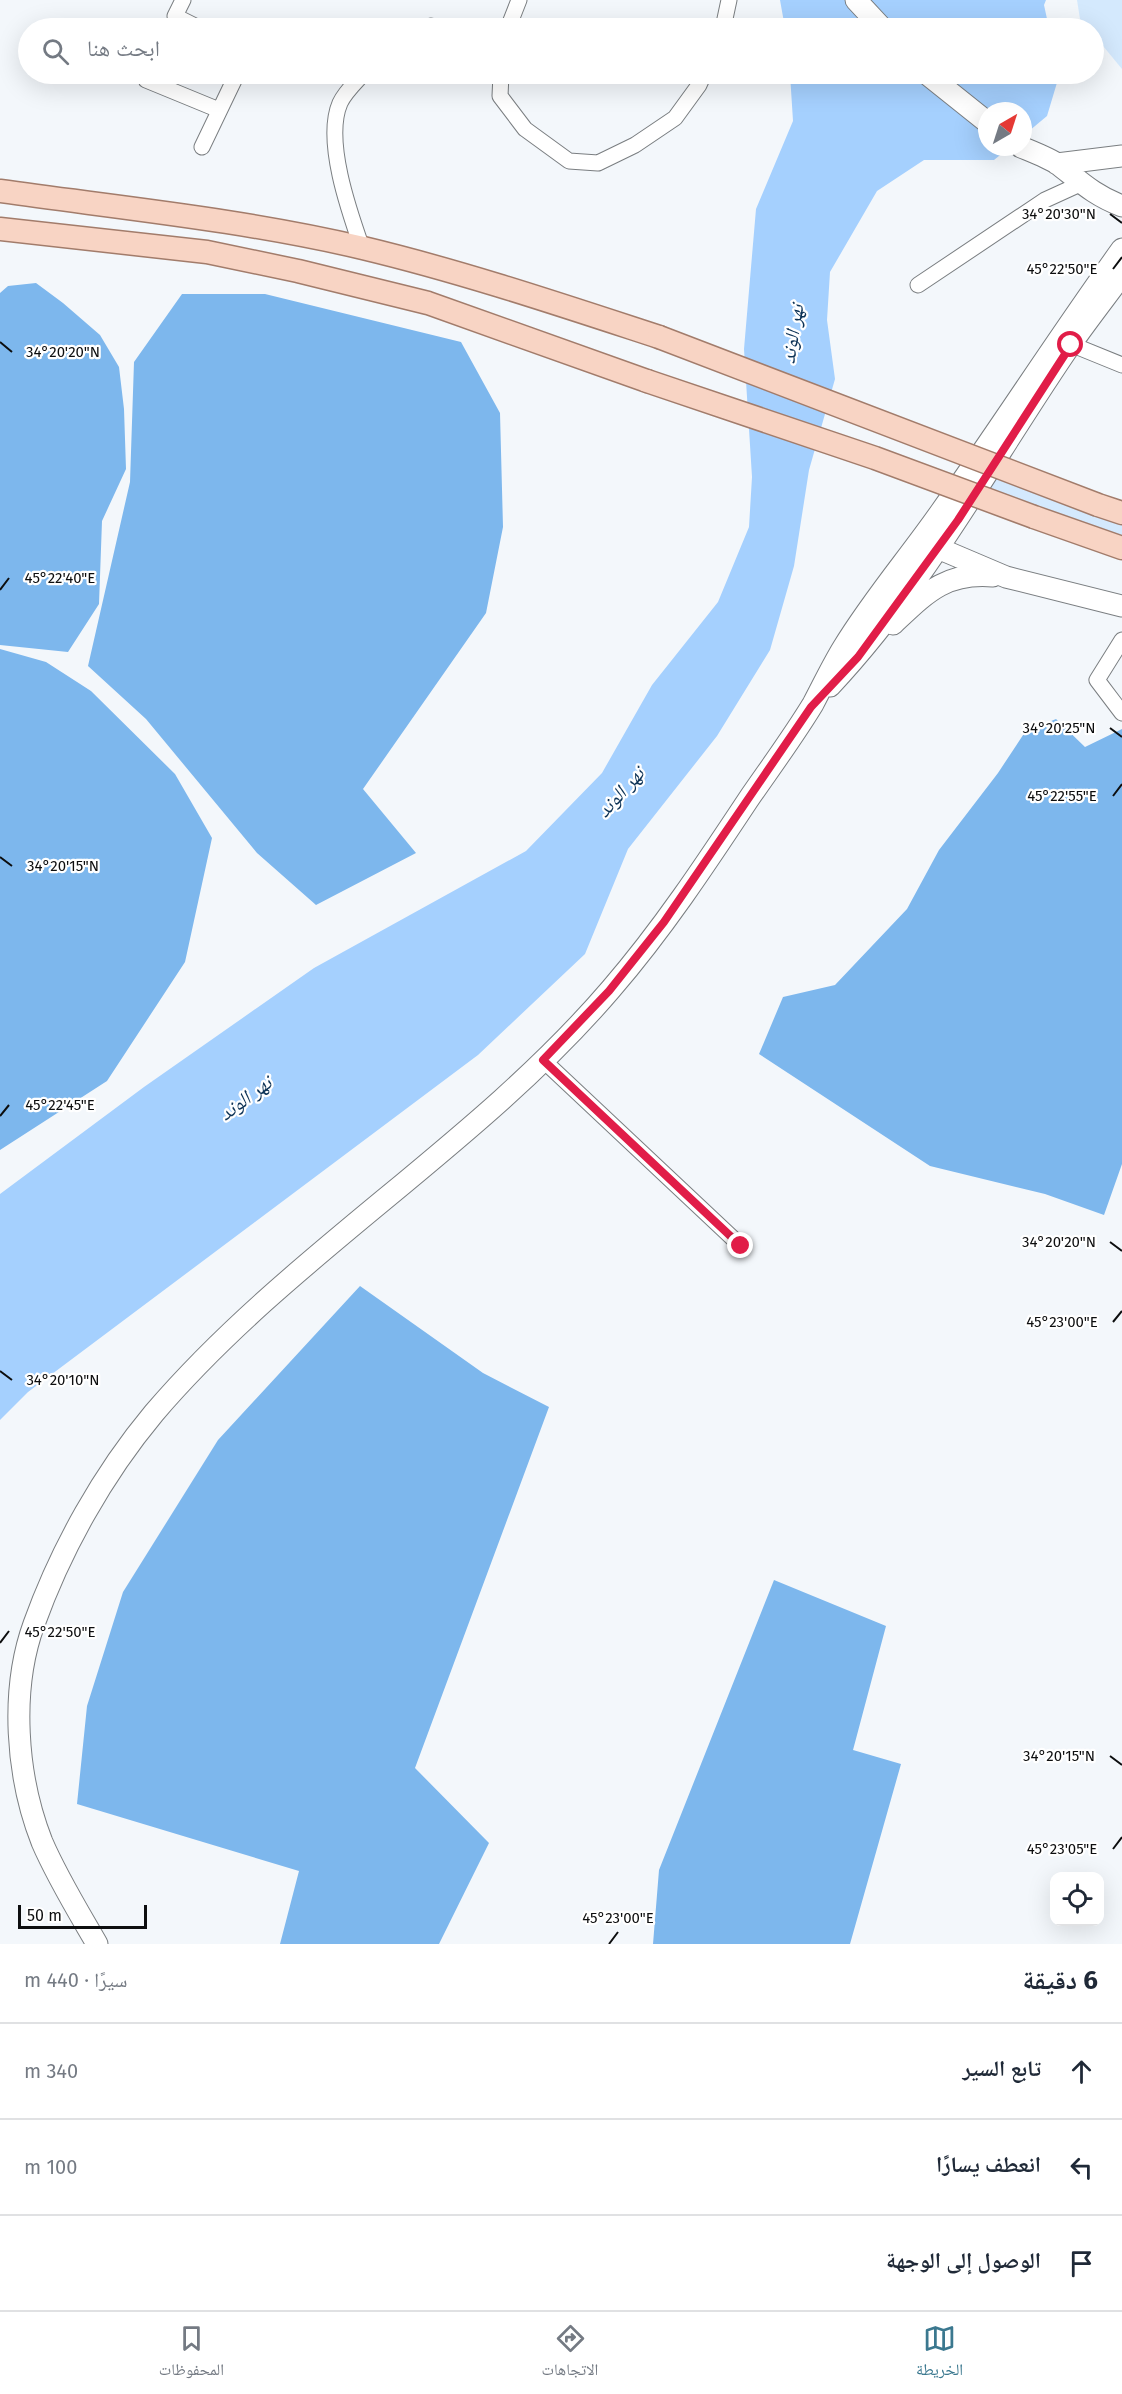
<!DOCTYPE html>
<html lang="ar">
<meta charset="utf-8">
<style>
:root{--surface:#fff;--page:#f2f2f3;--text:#1f2937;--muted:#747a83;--line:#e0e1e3;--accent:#3b788f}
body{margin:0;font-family:"Fira Sans","Noto Naskh Arabic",sans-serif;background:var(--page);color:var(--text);direction:rtl}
.controls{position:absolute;right:18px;bottom:18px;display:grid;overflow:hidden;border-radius:12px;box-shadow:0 6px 24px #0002}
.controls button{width:54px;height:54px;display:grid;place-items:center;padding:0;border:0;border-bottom:2px solid var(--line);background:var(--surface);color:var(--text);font:30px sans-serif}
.compass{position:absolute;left:978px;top:102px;width:54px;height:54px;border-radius:50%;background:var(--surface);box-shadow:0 6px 24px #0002;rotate:39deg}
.scale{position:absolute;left:18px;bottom:15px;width:129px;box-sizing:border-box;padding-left:6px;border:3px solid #0d0e0f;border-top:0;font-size:16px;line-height:21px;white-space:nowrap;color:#0d0e0f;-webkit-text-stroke:4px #fff;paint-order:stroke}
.stop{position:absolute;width:18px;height:18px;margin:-14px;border:4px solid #e11d48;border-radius:50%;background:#fff}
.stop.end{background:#e11d48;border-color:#fff;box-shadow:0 2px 6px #0008}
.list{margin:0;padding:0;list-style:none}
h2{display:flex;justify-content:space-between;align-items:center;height:78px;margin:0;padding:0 24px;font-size:26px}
h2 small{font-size:20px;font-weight:400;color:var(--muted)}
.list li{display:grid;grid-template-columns:39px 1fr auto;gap:18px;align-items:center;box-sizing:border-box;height:96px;padding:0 24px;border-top:2px solid var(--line)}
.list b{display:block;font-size:22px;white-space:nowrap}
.list em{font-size:20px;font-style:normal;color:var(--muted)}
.icon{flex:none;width:33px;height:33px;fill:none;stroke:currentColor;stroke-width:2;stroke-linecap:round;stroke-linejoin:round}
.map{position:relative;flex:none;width:1122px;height:1944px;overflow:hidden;direction:ltr}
.search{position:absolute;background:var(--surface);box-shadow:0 6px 24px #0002;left:18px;right:18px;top:18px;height:66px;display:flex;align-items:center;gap:15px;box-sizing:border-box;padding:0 21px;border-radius:33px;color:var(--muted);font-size:22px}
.sheet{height:366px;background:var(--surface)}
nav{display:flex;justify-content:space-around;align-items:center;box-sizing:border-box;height:84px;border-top:2px solid var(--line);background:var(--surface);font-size:16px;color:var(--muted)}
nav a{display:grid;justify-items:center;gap:3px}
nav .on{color:var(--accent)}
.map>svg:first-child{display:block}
.green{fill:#d4e9fd}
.forest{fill:#7db7ed}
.water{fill:#a5d0fe}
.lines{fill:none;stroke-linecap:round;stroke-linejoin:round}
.street-casing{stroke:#7a7e81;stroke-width:17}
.secondary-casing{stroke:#7a7e81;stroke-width:23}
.primary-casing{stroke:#a27c6b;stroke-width:25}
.street{stroke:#fff;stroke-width:15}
.secondary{stroke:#fff;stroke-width:21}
.primary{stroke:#f8d4c4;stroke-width:22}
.primary-bridge-casing{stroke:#a27c6b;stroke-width:25;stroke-linecap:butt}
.primary-bridge{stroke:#f8d4c4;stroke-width:22}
.route{stroke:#e11d48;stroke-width:8}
.ticks{fill:none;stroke:#0d0e0f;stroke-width:2}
.labels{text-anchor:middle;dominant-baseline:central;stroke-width:4.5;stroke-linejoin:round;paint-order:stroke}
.water-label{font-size:20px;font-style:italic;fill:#0c3256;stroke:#fff}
.ticks-label{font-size:15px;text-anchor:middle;fill:#0d0e0f;stroke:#fff;stroke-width:4.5;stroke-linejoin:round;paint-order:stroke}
</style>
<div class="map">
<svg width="1122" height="1944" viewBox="0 0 1122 1944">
<rect width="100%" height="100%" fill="#f3f7fb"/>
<path class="green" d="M1077,0H1122V69L1094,35V28H1088L1080,19Z
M976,469L1122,525V538L970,481Z"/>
<path class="forest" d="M36,283L63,303L100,335L119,367L124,409L126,469L102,521L99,604L68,652L0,645V293L8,286Z
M182,294H265L461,342L500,413L503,527L486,613L363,789L416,853L316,905L257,853L146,719L88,666L130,482L134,362Z
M0,649L46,662L91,691L175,774L212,838L185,962L107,1081L0,1150Z
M1056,719L1085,747L1122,729V1164L1104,1215L1045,1194L930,1166L759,1054L783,997L835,985L907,909L939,850L998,773L1025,732Z
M360,1286L483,1373L549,1407L415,1768L489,1843L439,1944H280L299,1871L77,1804L87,1706L123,1592L218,1440Z
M774,1580L886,1626L853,1750L901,1764L850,1944H653L659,1870Z"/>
<path class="water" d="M780,0H1046L1044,5L1049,28H785Z
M790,74H1058L1059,76L1047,116L1023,136V111H987V147H1010L994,160H924L877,191L830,272L827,320L835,379L809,470L794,566L770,650L717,736L628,849L585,954L478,1055L28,1392L0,1420V1194L144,1087L314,968L526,851L602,773L652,685L718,602L749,527L752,477L744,349L756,209L793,121Z"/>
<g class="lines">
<g class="street-casing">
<path id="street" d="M183,0L175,16L199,28
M427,28L431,26L442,28
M508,28L519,0
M723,28L729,0
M149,74L146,80L219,110
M501,74L500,96L525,129L569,161L598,163L635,145L675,118L699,85L704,74
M202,147L237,74
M362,248C349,211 324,140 340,103C345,92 356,82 363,74
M918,285L1045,200L1080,184
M1063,341L1122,365
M1122,640L1097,680L1122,713
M543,1060L741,1246"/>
</g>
<g class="secondary-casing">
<path id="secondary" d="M856,0L882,28
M927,74L987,122
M1021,147C1033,152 1049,158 1059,165C1082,183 1094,195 1122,206
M1057,164L1122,156
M926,543L1006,577L1122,606
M893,624C926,593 945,572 993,576
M830,686C926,584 992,459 1071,344C1087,321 1105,298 1122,275
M97,1944C78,1911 57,1877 42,1842C16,1776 10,1690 34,1624C61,1549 103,1474 154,1413C290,1254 476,1147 611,989C662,930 705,865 748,800C770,768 793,737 813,704C823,685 832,666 843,648C872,600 910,556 942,510C1003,424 1060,335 1122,249"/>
</g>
<g class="primary-casing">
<path id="primary" d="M0,191C121,208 244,220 363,248C463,272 561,305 659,337
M0,229L207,252L298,271L428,303L647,381
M1098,505L1122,513
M1034,517L1122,548"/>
</g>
<use href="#street" class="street"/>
<use href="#secondary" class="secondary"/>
<use href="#primary" class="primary"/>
<g class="primary-bridge-casing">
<path id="primary-bridge" d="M659,337L1098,505
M647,381L875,458L1034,517"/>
</g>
<use href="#primary-bridge" class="primary-bridge"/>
</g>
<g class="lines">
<path class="route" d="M741,1246L543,1060L609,991L664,922L811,707L858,657L958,520L1071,345"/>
</g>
<path class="ticks" d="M1110,214L1122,223M1113,269L1122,257M0,342L12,352M0,590L9,578M1110,728L1122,737M1113,796L1122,784M0,857L12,866M0,1116L9,1105M1110,1242L1122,1251M1113,1322L1122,1311M0,1371L12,1380M0,1643L9,1631M1110,1756L1122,1765M1113,1849L1122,1837M609,1944L618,1932"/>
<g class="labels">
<g class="water-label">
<text transform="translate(792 334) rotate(-81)">نهر الوند</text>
<text transform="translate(620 792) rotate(-48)">نهر الوند</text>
<text transform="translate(245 1098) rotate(-37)">نهر الوند</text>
</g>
</g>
<g class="ticks-label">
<text x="1059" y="219">34°20'30"N</text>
<text x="1062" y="274">45°22'50"E</text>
<text x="63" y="357">34°20'20"N</text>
<text x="60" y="583">45°22'40"E</text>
<text x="1059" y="733">34°20'25"N</text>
<text x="1062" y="801">45°22'55"E</text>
<text x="63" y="871">34°20'15"N</text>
<text x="60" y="1110">45°22'45"E</text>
<text x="1059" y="1247">34°20'20"N</text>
<text x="1062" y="1327">45°23'00"E</text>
<text x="63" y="1385">34°20'10"N</text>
<text x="60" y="1637">45°22'50"E</text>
<text x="1059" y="1761">34°20'15"N</text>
<text x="1062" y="1854">45°23'05"E</text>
<text x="618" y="1923">45°23'00"E</text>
</g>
</svg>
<div class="controls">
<button><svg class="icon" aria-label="locate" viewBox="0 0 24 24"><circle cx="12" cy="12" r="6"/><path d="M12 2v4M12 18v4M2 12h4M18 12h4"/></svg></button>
</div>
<svg class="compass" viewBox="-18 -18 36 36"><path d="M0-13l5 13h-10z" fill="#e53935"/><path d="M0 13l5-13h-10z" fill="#747a83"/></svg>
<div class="scale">50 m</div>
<div class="stop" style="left:1071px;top:345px"></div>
<div class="stop end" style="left:741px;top:1246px"></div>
<div class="search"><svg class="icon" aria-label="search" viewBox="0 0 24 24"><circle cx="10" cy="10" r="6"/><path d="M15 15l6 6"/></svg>ابحث هنا</div>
</div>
<section class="sheet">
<h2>6 دقيقة<small>سيرًا · 440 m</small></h2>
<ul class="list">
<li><svg class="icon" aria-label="ahead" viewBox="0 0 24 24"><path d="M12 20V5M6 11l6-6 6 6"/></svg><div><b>تابع السير</b></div><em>340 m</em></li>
<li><svg class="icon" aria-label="left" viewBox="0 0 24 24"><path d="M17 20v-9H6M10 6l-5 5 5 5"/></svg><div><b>انعطف يسارًا</b></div><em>100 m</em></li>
<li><svg class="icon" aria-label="arrive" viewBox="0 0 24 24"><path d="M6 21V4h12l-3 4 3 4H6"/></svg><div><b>الوصول إلى الوجهة</b></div></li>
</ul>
</section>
<nav>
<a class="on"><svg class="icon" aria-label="map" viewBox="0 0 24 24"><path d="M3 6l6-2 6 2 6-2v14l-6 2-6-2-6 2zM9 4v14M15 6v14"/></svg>الخريطة</a>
<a><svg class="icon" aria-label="directions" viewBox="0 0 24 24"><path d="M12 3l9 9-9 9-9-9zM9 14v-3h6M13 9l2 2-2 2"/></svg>الاتجاهات</a>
<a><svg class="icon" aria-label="saved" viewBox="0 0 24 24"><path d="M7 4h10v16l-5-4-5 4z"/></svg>المحفوظات</a>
</nav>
